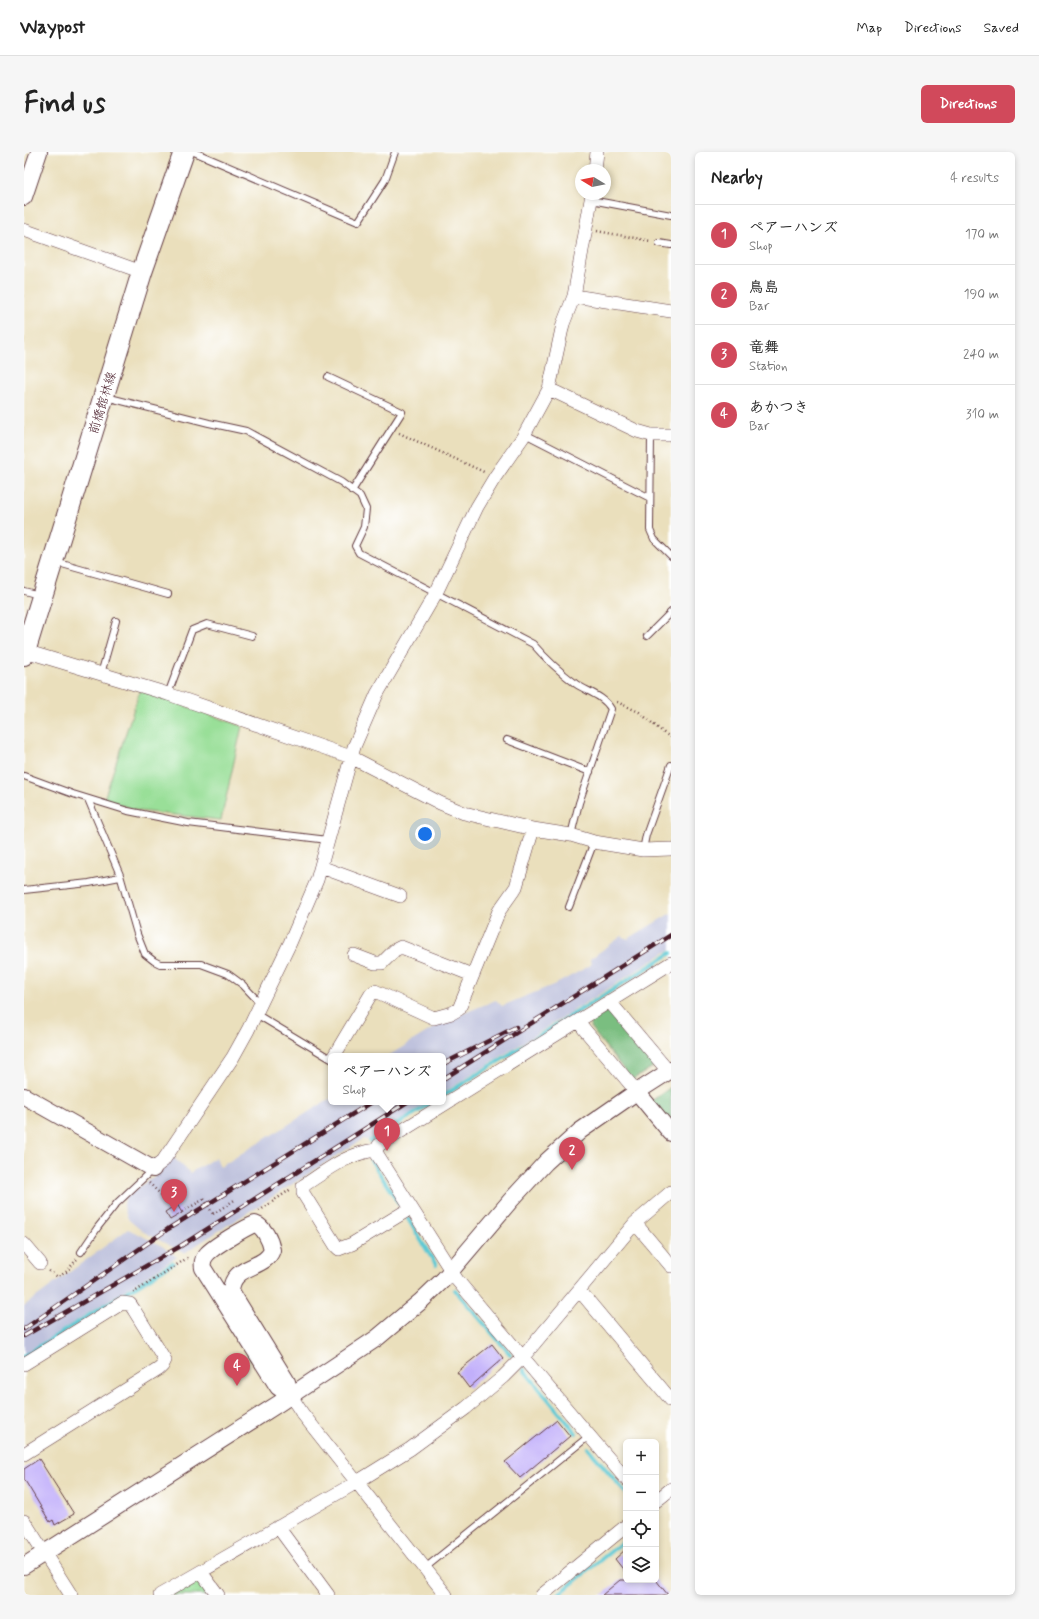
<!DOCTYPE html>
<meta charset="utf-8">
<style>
:root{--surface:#fff;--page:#f6f6f6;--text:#222;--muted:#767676;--line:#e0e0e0;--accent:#d1495b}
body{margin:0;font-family:Mynerve,"Klee One",sans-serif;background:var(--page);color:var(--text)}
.controls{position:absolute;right:12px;bottom:12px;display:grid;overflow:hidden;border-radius:6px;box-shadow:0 2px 6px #0003}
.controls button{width:36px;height:36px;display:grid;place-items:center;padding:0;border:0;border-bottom:1px solid var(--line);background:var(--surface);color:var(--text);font:20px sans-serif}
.compass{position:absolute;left:551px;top:12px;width:36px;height:36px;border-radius:50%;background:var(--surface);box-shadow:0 2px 6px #0003;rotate:280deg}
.you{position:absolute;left:401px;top:682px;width:14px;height:14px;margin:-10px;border:3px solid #fff;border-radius:50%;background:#1a73e8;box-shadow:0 0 0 6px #1a73e833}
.badge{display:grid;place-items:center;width:26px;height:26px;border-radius:50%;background:var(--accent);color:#fff;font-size:13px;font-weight:700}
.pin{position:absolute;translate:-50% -33px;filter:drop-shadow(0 1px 2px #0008)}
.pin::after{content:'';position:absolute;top:21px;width:14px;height:12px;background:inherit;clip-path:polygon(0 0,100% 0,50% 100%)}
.popup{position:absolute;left:304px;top:901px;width:118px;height:52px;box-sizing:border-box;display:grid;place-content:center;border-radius:6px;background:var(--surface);filter:drop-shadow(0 1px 3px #0005);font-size:13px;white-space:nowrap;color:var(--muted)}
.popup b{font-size:15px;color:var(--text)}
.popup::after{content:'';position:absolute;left:50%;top:100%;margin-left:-8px;border:8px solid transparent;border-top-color:var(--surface)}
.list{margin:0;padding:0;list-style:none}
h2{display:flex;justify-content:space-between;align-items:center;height:52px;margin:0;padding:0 16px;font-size:17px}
h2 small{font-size:13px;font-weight:400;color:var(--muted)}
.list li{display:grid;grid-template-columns:26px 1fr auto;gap:12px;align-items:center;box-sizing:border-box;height:60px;padding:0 16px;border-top:1px solid var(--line)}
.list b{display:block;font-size:15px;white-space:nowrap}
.list p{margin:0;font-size:13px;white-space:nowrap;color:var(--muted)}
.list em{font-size:13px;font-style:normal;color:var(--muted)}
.icon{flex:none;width:22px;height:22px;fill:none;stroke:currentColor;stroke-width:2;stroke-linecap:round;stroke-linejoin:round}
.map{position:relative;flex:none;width:647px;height:1443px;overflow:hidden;border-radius:6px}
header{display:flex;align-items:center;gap:24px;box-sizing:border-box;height:56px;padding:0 20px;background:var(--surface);border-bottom:1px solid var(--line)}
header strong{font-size:19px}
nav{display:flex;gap:22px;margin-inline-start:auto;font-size:14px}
.intro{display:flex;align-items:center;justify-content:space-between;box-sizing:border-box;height:96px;padding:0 24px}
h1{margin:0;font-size:28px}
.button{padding:10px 18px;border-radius:6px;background:var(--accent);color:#fff;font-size:14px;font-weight:700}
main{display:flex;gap:24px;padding:0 24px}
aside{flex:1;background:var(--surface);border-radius:6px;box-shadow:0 2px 6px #0003}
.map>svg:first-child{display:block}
.industrial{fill:#bfc2dd}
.green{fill:#99df98;stroke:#727f62}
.forest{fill:#7abe80;stroke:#626e56}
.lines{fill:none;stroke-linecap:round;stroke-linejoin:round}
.stream{stroke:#5dc9d4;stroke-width:4}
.building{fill:#c1affa}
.service-casing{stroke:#623c41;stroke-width:8}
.minor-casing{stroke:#623c41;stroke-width:14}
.tertiary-casing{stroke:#623c41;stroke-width:18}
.primary-casing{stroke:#623c41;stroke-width:22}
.path{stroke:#623c41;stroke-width:2.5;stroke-dasharray:1 3;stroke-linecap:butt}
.service{stroke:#fff;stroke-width:6}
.minor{stroke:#fff;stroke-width:13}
.tertiary{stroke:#fff;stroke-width:16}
.primary{stroke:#fff;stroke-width:20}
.rail-casing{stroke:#4a1f2b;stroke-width:4.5}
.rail{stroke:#fff;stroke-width:3;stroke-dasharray:9;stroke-linecap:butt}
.path-bridge{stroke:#623c41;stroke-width:2.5;stroke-dasharray:1 3;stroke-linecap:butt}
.labels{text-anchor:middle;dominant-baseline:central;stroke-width:3;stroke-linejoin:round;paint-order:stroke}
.street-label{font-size:13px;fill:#4a1f2b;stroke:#fff}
</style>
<header>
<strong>Waypost</strong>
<nav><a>Map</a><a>Directions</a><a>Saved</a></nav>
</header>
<div class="intro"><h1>Find us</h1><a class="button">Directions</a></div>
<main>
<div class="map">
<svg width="647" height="1443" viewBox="0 0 647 1443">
<rect width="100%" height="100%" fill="#fff"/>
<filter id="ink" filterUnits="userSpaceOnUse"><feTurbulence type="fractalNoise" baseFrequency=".025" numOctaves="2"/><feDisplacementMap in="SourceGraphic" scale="8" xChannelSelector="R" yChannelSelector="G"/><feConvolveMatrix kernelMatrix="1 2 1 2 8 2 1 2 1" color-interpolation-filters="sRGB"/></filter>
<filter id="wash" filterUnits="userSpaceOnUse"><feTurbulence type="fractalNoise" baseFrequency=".012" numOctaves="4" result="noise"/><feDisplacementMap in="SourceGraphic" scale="16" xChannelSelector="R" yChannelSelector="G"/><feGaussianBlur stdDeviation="0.9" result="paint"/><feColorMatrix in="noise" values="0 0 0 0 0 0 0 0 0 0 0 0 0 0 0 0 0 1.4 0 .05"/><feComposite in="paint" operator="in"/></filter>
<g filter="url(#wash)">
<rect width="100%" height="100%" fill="#eadfbc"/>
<path class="industrial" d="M647,761V797L419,941V904H364L421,869L472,848L478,854L534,831L567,813L566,807L598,784L604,787Z
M307,946V950H405L343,988L339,987L160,1101L118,1079L105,1068L101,1060L100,1053L101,1047L115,1035L135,1021L148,1004L166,1021L192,1005L196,1015Z
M104,1077L138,1094L153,1105L0,1202V1154Z"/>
<path class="green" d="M116,538L218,574L197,668L115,659L80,647Z
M168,1431L179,1432L187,1443H147Z"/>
<path class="forest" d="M582,859H585L632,913L608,928L566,875L567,870Z
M647,935V974L626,950Z"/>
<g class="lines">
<path class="stream" d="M419,944L647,801
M346,989L409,950
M347,1008L375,1052
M384,1067L412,1113
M431,1138L486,1202
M0,1204L149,1111
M500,1218L552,1281
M564,1296L602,1341
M534,1443L602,1387"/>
</g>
<g id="blocks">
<path class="building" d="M153,1052L158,1061L146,1068L141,1060Z
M468,1192L479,1206L445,1236L433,1220Z
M533,1268L546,1284L496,1326L481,1310Z
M15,1307L50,1362L31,1373L29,1368L26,1370L0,1327V1317Z
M602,1397V1421L591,1407Z
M596,1428H632L644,1443H578Z"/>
</g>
</g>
<g filter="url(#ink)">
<use href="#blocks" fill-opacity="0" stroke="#623c41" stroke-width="1"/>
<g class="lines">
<g class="service-casing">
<path id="service" d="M170,0L334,70L361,28L371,0
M567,48L647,63
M635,91L647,93
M304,225L378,260L328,339
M82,245L185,271L222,279L317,330L336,344L342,357L340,375L331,394L335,401L509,492C522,507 536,520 552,532C564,540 580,544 587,557L555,651L547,683
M501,282L626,346
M627,283L626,378L630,387L647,404
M31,410L144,442
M0,439L15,443
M623,484L647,460
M77,522L92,469
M144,542L168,478L183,472L228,484
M483,588L566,620
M0,624L49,642L104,659L164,671L304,688
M64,647L96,723L113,782L121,802L130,809L136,812H177L204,822L219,833L236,851
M619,698L622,683L647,613
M0,738L65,731L96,725
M545,755L570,690
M232,862L307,907
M57,1100L74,1075L93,1051L129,1017
M401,1416L565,1284"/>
</g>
<g class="minor-casing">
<path id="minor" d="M571,18L573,0
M0,78L118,120
M550,144L647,159
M525,237L613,279L627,283H647
M1,499L144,542L327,605L416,651L440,661L509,677L547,683L570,690L619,698L647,697
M297,715L376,744
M330,803L351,811H358L371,798L377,795L448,823
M585,849L645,920
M555,870L560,877L613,940
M310,904L347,842L351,839L410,866L428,861L435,857L475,759L492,735L509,677
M352,998C324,1001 302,1019 279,1034V1041L312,1094L315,1097L328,1092L387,1056
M129,1017L139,1009L209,905L224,878L266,791L293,728L330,595L353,542L412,441L453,355L471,325L499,285L525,237L539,172L550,144L568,42
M611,1071L647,1114
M0,1092L16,1111
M554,1140L561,1145L647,1248
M0,1212L98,1151L106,1152L110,1158L141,1208L138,1214L135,1217L0,1302
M267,1244L278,1261L422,1443
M602,1327L433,1128L353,1002L352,998L355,993L647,811
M632,1349L647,1337
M0,1369L47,1443
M254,1375L304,1443
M177,1420L194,1443
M136,1443L333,1330L386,1297L442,1256L479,1225L499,1205L611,1071L647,1040
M518,1443L602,1374"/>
</g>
<g class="tertiary-casing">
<path id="tertiary" d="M0,45L15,0
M613,940L647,981
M0,944L129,1017
M231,1072C240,1075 246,1088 248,1098C241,1118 208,1112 207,1139L263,1230L267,1244L254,1235L179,1116C178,1111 179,1106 183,1102C189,1095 222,1075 231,1072Z
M0,1414L254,1252L353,1186L396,1150L420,1127L487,1048L522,1010L556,979L608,943L647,918"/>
</g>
<g class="primary-casing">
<path id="primary" d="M0,503L118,120L160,0"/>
</g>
<path class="path" d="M573,79L627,89
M375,281L460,320
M593,550L615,560L641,582L647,585
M125,1031L150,1055
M235,1059L267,1037
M158,1060L180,1047
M189,1062L212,1047
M25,1119L34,1125L42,1120L53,1107
M109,1141L165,1105"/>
<use href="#service" class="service"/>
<use href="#minor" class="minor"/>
<use href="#tertiary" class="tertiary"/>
<use href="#primary" class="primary"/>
<g class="rail-casing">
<path id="rail" d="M419,912L492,875
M419,927L647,783
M0,1177L144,1077L348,950
M0,1184L155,1095L383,950"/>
</g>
<use href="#rail" class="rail"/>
<path class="path-bridge" d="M180,1047L189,1062"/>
</g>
</g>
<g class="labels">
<g class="street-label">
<text transform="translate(79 251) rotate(-73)">前橋館林線</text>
</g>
</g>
</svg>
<div class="controls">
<button>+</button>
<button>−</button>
<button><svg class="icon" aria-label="locate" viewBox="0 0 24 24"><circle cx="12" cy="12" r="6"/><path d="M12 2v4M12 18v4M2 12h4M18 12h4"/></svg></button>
<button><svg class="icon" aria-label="layers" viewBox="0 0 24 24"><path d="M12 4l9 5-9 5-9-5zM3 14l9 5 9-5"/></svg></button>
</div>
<svg class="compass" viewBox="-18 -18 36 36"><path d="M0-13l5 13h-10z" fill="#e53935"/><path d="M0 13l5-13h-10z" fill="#767676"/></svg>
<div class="you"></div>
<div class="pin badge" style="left:363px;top:999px">1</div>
<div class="popup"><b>ペアーハンズ</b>Shop</div>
<div class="pin badge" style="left:548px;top:1018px">2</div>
<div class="pin badge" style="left:150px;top:1060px">3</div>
<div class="pin badge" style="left:213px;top:1234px">4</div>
</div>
<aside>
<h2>Nearby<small>4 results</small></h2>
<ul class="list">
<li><span class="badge">1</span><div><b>ペアーハンズ</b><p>Shop</p></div><em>170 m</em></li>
<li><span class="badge">2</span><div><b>鳥島</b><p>Bar</p></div><em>190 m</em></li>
<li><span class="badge">3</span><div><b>竜舞</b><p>Station</p></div><em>240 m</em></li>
<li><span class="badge">4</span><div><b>あかつき</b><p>Bar</p></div><em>310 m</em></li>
</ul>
</aside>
</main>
